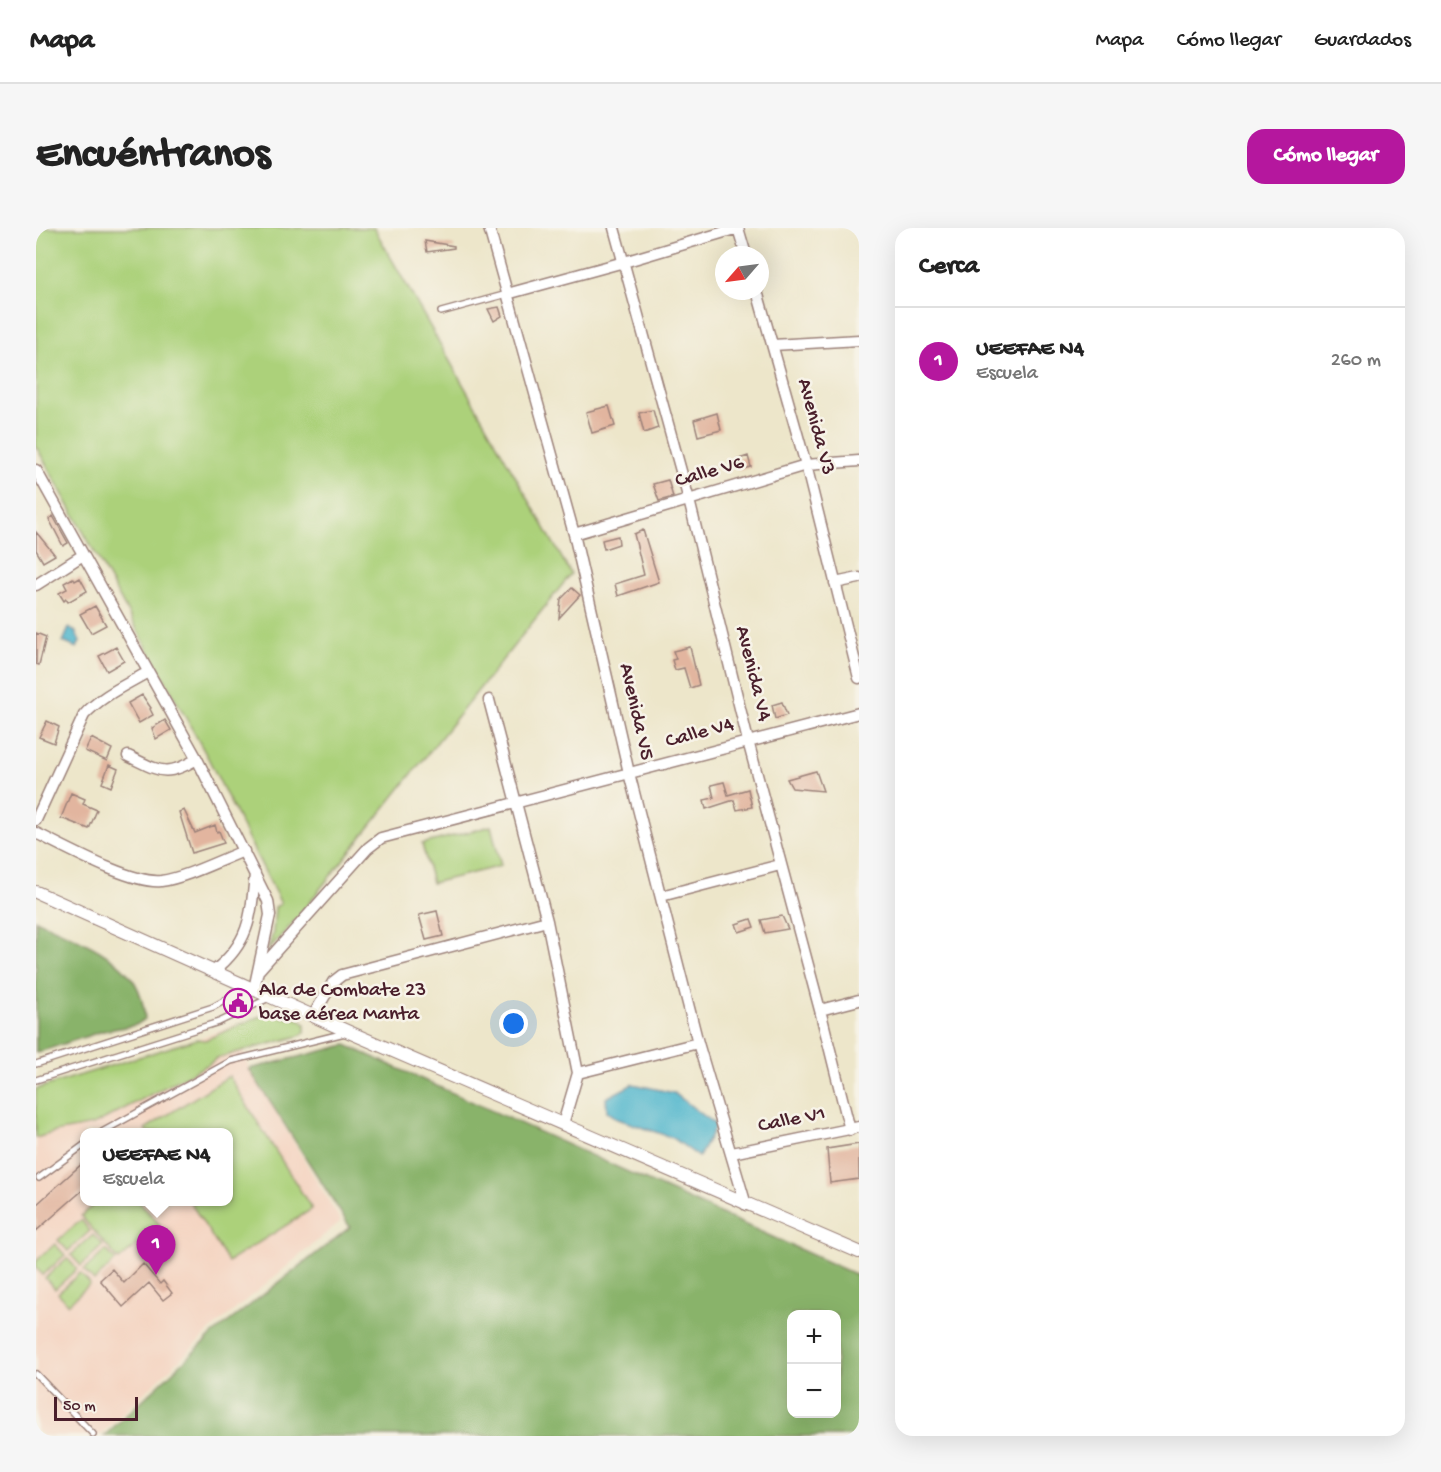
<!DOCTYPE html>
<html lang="es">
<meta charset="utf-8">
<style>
:root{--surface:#fff;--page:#f6f6f6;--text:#222;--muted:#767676;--line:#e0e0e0;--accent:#b5179e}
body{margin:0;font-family:"Gochi Hand",sans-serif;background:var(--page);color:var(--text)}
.controls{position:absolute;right:18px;bottom:18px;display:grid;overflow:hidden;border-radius:12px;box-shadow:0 6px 24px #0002}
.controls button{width:54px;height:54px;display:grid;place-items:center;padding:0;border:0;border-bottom:2px solid var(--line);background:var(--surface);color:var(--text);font:30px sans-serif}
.compass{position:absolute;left:679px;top:18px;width:54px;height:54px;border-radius:50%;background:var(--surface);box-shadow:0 6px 24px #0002;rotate:242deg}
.scale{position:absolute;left:18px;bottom:15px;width:84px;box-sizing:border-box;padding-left:6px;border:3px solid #4a1f2b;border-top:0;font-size:16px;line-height:21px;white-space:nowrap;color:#4a1f2b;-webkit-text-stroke:4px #f7f3e8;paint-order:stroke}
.you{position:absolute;left:478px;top:796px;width:21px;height:21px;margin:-15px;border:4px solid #fff;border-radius:50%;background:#1a73e8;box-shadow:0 0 0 9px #1a73e833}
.badge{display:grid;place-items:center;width:39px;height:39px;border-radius:50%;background:var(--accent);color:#fff;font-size:20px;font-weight:700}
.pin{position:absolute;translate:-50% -50px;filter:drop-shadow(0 2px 3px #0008)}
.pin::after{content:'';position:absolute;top:32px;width:21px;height:18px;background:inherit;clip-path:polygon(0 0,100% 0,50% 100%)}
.popup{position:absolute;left:44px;top:900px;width:153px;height:78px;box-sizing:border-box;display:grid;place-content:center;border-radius:12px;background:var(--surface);filter:drop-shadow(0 2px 4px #0005);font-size:20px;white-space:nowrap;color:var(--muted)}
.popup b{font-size:22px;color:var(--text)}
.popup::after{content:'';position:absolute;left:50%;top:100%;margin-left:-12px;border:12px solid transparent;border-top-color:var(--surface)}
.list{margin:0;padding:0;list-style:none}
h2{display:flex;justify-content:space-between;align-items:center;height:78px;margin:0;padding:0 24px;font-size:26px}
h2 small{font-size:20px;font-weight:400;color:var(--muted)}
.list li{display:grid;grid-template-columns:39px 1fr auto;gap:18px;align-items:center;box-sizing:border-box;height:108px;padding:0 24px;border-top:2px solid var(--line)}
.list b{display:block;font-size:22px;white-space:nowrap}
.list p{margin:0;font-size:20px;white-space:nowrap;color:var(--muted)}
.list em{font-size:20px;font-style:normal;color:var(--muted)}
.map{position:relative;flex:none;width:823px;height:1208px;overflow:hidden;border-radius:18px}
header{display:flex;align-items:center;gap:36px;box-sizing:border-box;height:84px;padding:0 30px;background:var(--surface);border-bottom:2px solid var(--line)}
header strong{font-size:28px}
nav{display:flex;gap:33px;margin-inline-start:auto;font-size:21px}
.intro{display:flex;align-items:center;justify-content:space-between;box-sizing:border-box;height:144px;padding:0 36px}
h1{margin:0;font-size:42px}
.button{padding:15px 27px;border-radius:18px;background:var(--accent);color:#fff;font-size:21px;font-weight:700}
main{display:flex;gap:36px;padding:0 36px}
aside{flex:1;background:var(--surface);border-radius:18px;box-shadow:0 6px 24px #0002}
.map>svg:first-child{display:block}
.built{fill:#f4d3c0;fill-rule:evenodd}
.green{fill:#acd17a;stroke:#7b7852;stroke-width:1.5}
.forest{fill:#89b36a;stroke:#6a694a;stroke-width:1.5;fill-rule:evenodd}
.water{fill:#4db5cc;stroke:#4c6a7c;stroke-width:1.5}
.building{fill:#e2b59f}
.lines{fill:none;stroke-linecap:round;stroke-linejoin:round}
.service-casing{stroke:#9c827a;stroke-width:8}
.minor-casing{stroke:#9c827a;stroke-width:13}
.tertiary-casing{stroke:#9c827a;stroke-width:14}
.service{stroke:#fff;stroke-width:5}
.minor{stroke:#fff;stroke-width:10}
.tertiary{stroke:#fff;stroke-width:12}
.labels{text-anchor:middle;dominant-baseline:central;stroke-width:5;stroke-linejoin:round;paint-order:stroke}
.street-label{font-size:21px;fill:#4a1f2b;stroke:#f7f3e8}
.poi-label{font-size:21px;fill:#4a1f2b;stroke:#f7f3e8;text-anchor:start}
</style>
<header>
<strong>Mapa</strong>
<nav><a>Mapa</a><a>Cómo llegar</a><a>Guardados</a></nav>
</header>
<div class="intro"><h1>Encuéntranos</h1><a class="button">Cómo llegar</a></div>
<main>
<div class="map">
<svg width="823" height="1208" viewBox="0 0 823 1208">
<rect width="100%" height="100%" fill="#f7f3e8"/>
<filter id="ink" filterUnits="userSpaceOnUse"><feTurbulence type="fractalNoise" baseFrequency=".0167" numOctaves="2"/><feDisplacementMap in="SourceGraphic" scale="12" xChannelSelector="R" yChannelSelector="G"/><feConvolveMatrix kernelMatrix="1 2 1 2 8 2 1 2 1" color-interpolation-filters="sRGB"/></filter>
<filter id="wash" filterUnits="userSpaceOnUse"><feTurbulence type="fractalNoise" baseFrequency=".008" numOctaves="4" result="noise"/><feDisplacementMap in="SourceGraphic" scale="24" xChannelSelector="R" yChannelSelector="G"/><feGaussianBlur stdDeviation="1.35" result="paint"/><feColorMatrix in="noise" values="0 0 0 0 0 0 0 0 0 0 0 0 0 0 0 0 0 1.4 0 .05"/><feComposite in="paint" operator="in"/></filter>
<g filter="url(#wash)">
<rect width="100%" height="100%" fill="#ede6ca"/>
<path class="built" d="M199,797L213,841L305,993L176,1101L63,1208H7L0,1202V871ZM48,904H192V974H48Z"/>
<path class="green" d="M0,0H338L535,346L257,695L232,722L237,705L239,679L245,676L172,530L0,218Z
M455,598L465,638L396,655L386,616Z
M227,787L263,791L269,796V804L263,808L181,830L173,836L57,897L19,904L0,910V861L161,811L169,812Z
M193,848L276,981L192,1034L154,974H192V904H111L109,901Z
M61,974H103L124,997L83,1032L45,988Z
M45,992L54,1003L32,1023L22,1012Z
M57,1007L67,1017L45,1038L35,1027Z
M19,1016L29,1027L7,1047L0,1040V1033Z
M70,1022L80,1032L58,1053L48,1042Z
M31,1030L41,1041L19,1061L9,1050Z
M44,1045L54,1056L32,1076L22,1065Z"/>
<path class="forest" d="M0,692C31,707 80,724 99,755C105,765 108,779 109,791L100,797L67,803L0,825Z
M310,817L823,1048V1208H68L177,1106L314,999L213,841ZM756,1086H800V1186H756Z"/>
<path class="water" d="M33,400L39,403L44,413L41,420L27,414Z
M597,856L638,865L680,897L663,929L637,910L582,891L571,883L570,870Z"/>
<g id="blocks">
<path class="building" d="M389,13L418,18V20L391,24Z
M463,79L466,88L458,93L452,81Z
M573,178L579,198L556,205L550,184Z
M617,182L622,200L608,205L603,185Z
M681,185L685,202L662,208L658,192Z
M712,228L715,239L702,242L700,232Z
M632,252L637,269L623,273L617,256Z
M17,288L32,315L27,318L13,291Z
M607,302L623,354L582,368L579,356L608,347L598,306Z
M0,304L19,327L7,334L0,322Z
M582,308L583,316L568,321L566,312Z
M37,350L39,353L44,350L51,363L32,374L30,371L28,373L23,365L31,361L28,355Z
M536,360L544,367L523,390L525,371Z
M59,378L70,397L55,405L44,386Z
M0,405L10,409L3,437L0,436Z
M80,419L88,433L71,443L63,428Z
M654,419L663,457L654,460L648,440L639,442L636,432L640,431L637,423Z
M106,467L115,480L114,481L117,487L103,495L92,475Z
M746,474L751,487L739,491L736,477Z
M129,492L135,502L120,511L116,500Z
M11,493L23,499L18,515L3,509Z
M55,510L76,521L71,533L49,523Z
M73,537L82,541L75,559L66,555Z
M780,543L787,563L756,560L751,551Z
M688,554L692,567L712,561L716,579L701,582L698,572L670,581L668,572L678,570L675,557Z
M35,565L49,571L47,576L61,582L53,601L25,590Z
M148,582L159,605L179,597L181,604L183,603L188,615L156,625L143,584Z
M401,683L407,708L390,712L383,687Z
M746,688L752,701L729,705L725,692Z
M715,691L718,699L703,704L700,696Z
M823,916V951L794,955L791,921Z
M48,934V961L0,1003V977Z
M107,1036L124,1056L127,1053L136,1065L127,1072L113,1055L87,1079L64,1052L76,1041L88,1055Z"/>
</g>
</g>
<g filter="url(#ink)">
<use href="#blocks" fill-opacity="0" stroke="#9c827a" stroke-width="1.5"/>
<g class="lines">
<g class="service-casing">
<path id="service" d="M405,84L471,66
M0,836L177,779L211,760
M0,852L183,794L233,770
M66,904L195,833L309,805
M3,950L48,917
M0,1146L57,1206"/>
</g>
<g class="minor-casing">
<path id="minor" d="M453,0L538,306L593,545L662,815L710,977
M578,0L653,272L712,513L784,782L814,902
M702,0L710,27
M721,63L770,237L823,450
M471,66L588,34L702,0
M737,117L823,112
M0,242L161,531L232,673L234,687L218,761
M538,306L770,237L823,233
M799,355L823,350
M0,357L47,327
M453,472L511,693L542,845L527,896
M92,528C124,543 129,550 161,531
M0,592L48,487C65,468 90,457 112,444
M0,605C29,619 95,656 125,653C149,650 184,632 208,623
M625,668L744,637
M223,742L332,620L345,610L823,485
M178,743C213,715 215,690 219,646
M784,782L823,772
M277,788L297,754L306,747L511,693
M542,845L662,815
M696,925L823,899"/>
</g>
<g class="tertiary-casing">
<path id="tertiary" d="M0,664L313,804L823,1024"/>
</g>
<use href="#service" class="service"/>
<use href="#minor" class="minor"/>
<use href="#tertiary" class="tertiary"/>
</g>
</g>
<defs>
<g id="civic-ring" transform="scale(1.5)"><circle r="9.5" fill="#f7f3e8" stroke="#b5179e" stroke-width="1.5"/><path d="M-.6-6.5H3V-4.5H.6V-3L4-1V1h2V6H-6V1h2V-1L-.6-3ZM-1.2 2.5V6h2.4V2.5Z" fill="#b5179e"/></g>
</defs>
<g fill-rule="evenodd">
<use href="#civic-ring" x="202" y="775"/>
</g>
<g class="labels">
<g class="street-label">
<text transform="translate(779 199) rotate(75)">Avenida V3</text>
<text transform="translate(674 245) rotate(-16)">Calle V6</text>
<text transform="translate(716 446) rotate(76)">Avenida V4</text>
<text transform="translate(599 484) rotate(77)">Avenida V5</text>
<text transform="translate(664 506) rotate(-15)">Calle V4</text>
<text transform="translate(756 893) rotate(-11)">Calle V1</text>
</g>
<g class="poi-label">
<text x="223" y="763">Ala de Combate 23<tspan x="223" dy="24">base aérea Manta</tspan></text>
</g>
</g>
</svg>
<div class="controls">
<button>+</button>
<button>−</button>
</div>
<svg class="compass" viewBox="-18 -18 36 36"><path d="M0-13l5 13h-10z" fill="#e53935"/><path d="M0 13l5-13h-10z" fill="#767676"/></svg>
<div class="scale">50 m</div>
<div class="you"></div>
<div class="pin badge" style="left:120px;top:1047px">1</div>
<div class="popup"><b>UEEFAE N4</b>Escuela</div>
</div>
<aside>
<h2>Cerca<small></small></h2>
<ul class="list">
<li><span class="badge">1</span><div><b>UEEFAE N4</b><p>Escuela</p></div><em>260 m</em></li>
</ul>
</aside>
</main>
